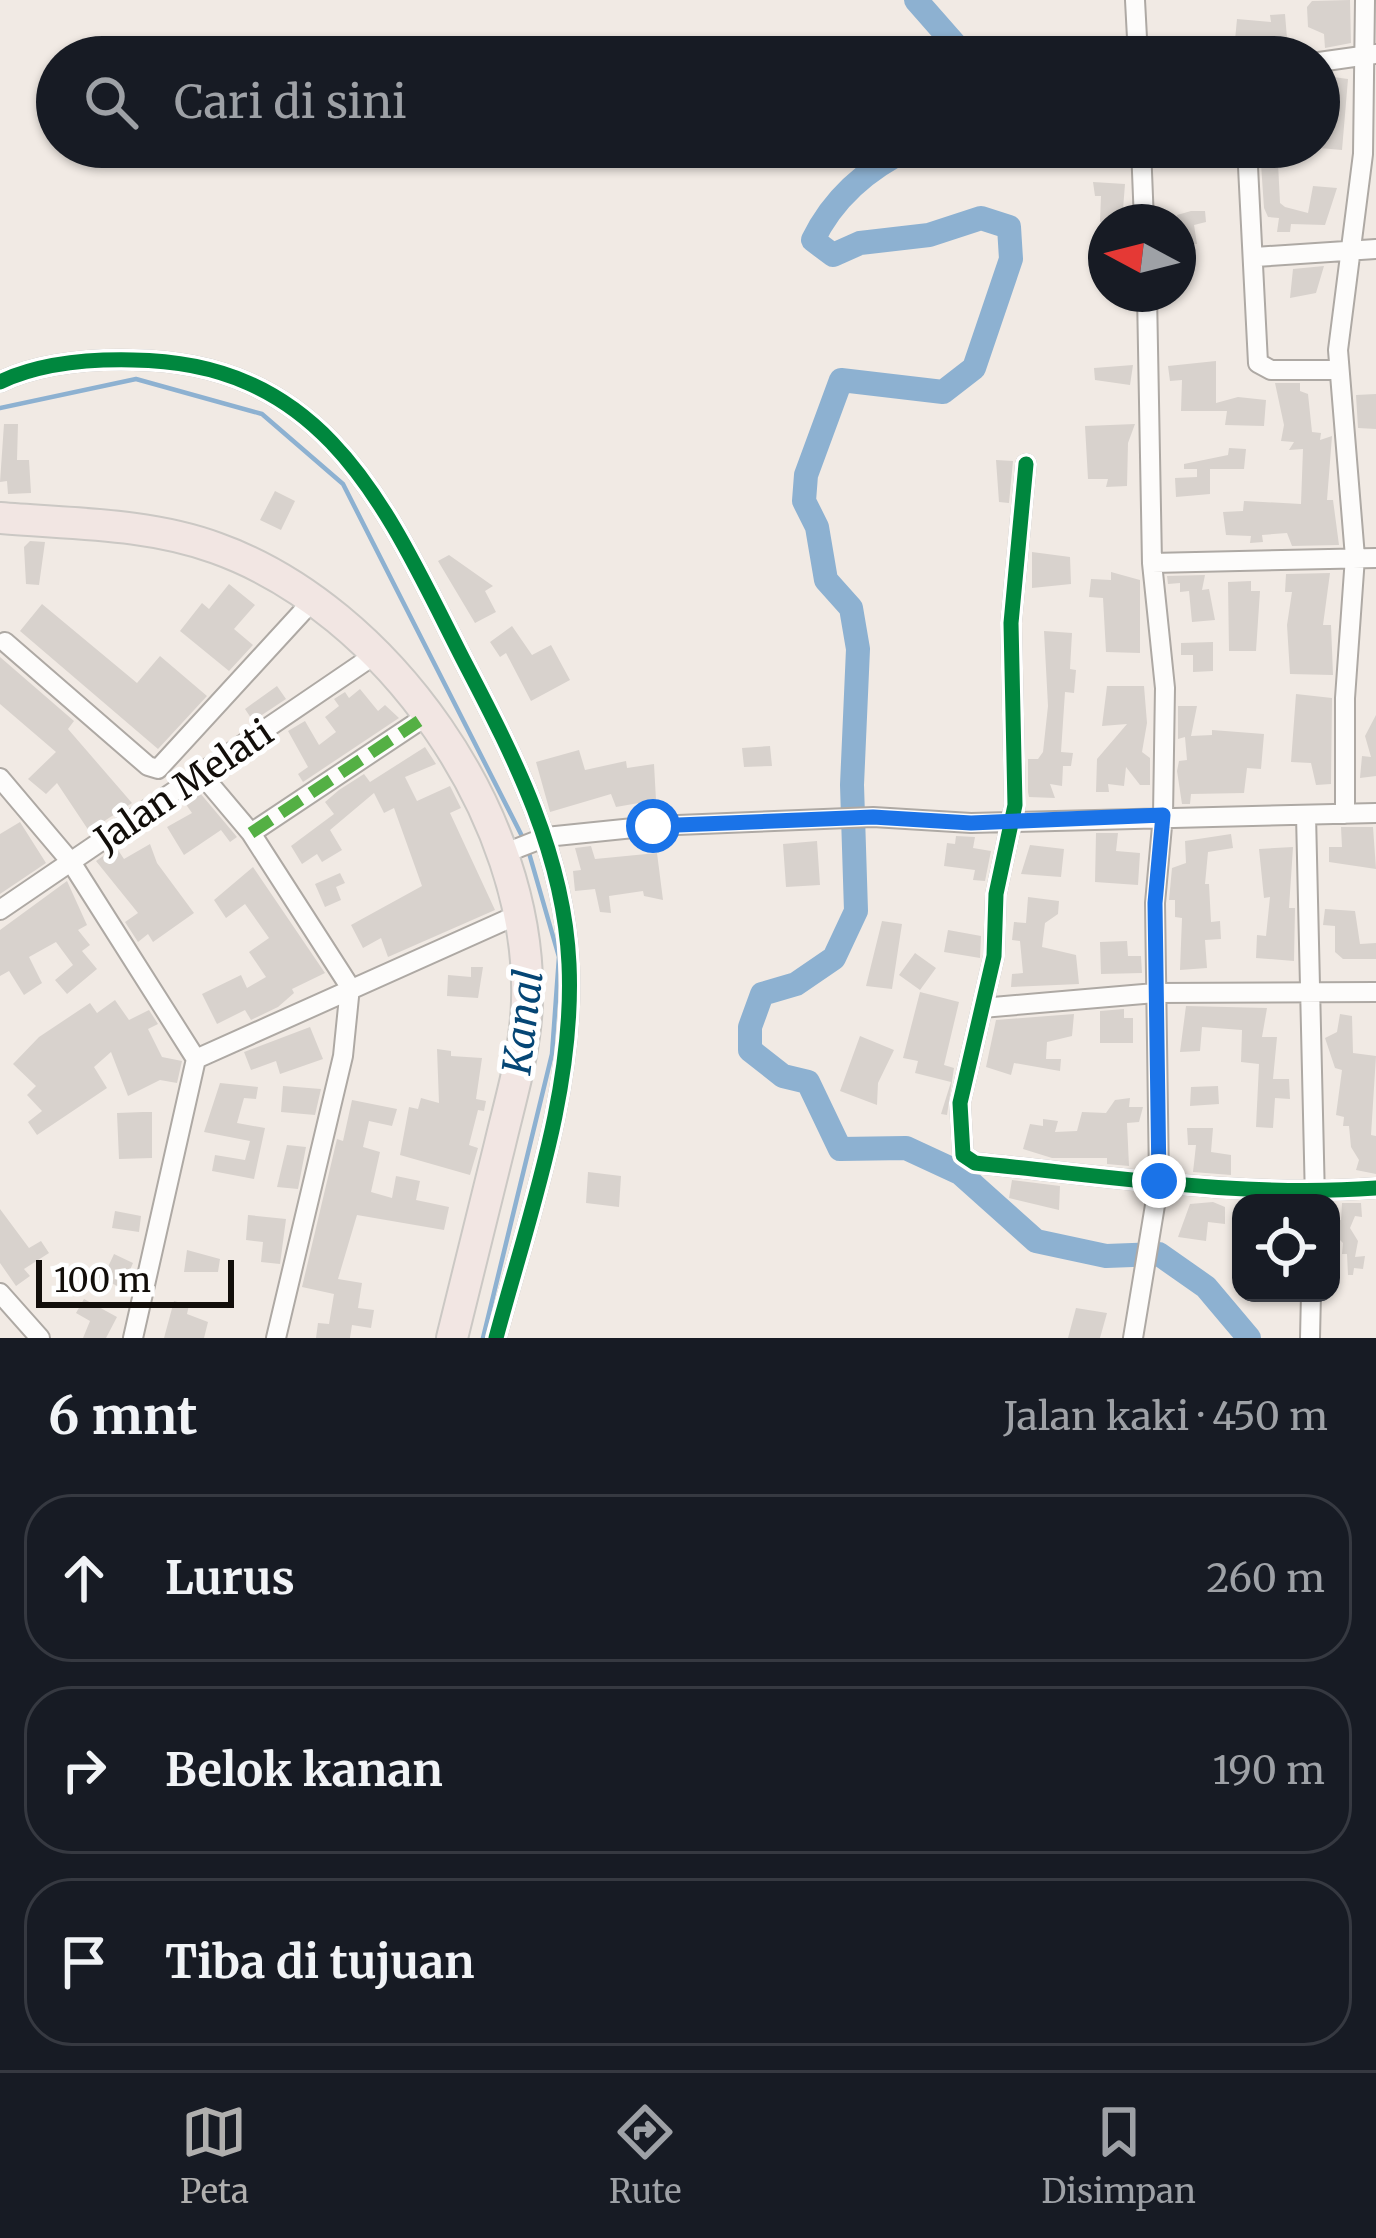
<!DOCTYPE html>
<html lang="id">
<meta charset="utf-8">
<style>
:root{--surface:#171b24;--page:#242831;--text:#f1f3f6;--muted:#9ea1a6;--line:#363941;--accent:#b0afae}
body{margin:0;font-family:Merriweather,serif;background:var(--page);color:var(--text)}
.controls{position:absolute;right:36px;bottom:36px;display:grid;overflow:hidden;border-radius:24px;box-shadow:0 3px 9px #0004}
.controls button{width:108px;height:108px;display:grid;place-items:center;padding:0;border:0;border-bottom:3px solid var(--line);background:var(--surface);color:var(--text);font:60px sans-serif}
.compass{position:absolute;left:1088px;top:204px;width:108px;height:108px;border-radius:50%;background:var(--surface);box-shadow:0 3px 9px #0004;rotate:277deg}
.scale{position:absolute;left:36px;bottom:30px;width:198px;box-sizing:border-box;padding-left:12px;border:6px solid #120e0a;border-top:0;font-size:33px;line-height:42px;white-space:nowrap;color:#120e0a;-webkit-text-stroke:9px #fff;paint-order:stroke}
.stop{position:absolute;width:36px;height:36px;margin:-27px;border:9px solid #1a73e8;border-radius:50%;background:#fff}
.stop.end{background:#1a73e8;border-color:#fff;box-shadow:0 3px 12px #0008}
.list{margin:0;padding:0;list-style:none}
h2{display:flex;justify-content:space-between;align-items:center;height:156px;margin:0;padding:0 48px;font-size:51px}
h2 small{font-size:39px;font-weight:400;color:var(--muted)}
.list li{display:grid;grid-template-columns:78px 1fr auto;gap:36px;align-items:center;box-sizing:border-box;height:168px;margin:0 24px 24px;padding:0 24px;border:3px solid var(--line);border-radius:48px}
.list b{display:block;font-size:45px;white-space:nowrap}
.list em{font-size:39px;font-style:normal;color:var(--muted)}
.icon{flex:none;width:66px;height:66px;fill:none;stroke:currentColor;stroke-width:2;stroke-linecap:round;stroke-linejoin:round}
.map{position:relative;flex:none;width:1376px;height:1338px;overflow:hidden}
.search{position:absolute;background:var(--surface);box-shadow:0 3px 9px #0004;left:36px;right:36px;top:36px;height:132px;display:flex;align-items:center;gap:30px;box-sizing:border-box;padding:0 42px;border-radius:66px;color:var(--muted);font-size:45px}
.sheet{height:732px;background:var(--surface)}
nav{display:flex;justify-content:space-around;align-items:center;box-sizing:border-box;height:168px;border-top:3px solid var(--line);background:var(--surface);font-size:33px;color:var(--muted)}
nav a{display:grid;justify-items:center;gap:6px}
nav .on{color:var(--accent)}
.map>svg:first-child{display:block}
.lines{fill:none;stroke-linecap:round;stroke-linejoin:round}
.stream{stroke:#8db1d1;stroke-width:4.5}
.river{stroke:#8db1d1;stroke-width:24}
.building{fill:#d8d2cd}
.minor-casing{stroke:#aea9a4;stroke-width:22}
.highway-casing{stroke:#cbc8c4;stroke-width:34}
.minor{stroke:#fdfcfb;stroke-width:18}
.highway{stroke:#f2e6e3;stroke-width:30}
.quiet{stroke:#54b044;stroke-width:12;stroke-dasharray:24 12;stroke-linecap:butt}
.cycleway-casing{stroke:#fff;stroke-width:22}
.cycleway{stroke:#00873e;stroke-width:15}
.route{stroke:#1a73e8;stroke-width:15}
.labels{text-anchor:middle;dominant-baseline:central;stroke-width:10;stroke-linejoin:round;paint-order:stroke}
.street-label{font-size:36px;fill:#120e0a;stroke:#fff}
.water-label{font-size:39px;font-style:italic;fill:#054675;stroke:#fff}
</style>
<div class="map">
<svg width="1376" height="1338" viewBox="0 0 1376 1338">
<rect width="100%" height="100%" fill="#f1eae4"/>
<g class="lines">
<path class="stream" d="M0,408L136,379L262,414L343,484L525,842
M483,1338L552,1054L559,957L529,853"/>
<path class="river" d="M916,0L966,57
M912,147C870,167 834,196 813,240L833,255L860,243L929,235L981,218L1009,227L1011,259L974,368L943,392L841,380L806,475L804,501L817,527L826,580L851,608L858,649L852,785L856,911L834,958L796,984L762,994L750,1027V1050L783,1076L808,1082L840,1149L906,1148L960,1173L1036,1241L1106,1256L1159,1254L1206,1287L1249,1338"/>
</g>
<path class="building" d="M1350,0L1351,43L1325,48L1324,34L1308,27L1307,7L1312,1Z
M1285,14L1287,38L1235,40L1237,19L1271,22L1270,15Z
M1076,43L1078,57H1015L1014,50Z
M1326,76L1348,79L1342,150L1319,148V82L1327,100Z
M1203,147L1205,164H1173V149Z
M1278,163L1280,203L1285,207L1308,213L1313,186L1337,188L1325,225L1291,224L1290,232H1277L1279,218L1268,217L1264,208L1261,164Z
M1093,182L1125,184L1122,222H1100L1101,196H1095Z
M1191,211H1205L1206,222L1194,225L1197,244H1181L1177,215Z
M1324,266L1316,293L1290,298L1293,269Z
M1216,361V403L1238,397L1266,400L1264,426L1225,425L1227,411H1181L1182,380L1170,381L1168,366Z
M1133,365L1130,385L1095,380L1094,368Z
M1275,383H1300V391L1308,394L1312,432L1321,433L1320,440L1332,436L1327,500H1333L1339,545L1292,546L1287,533L1262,535L1263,542L1250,543L1251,536L1226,535L1223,512L1243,511L1244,501L1301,504L1303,449L1289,450L1294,442L1281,441L1284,425Z
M1376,394V429L1358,428L1356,395Z
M4,424H18L17,460H29L31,493L8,494L7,481L0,482Z
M1135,424L1128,443L1127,486L1106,487L1108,479H1088L1085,426Z
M1229,448L1246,449L1244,469H1210V494L1176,497L1175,478L1197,477V469H1184V464L1228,455Z
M996,460L1013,461L1009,503L999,502Z
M275,491L295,501L281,530L260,520Z
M30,541L45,542L39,585L26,584L24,547Z
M1032,552L1070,557L1071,584L1032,588Z
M449,555L493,586L485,591L496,612L475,623L438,561Z
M1111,572L1140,580V653L1106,652L1103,598L1089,597L1091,579L1111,580Z
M1330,573L1323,625H1331L1333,675L1290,674L1287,625L1292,592H1285L1286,574Z
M1205,575L1202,590L1209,589L1215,620L1192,622L1189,591L1180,592V583L1168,584L1167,576Z
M1251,581V591H1260L1256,651H1229L1228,582Z
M229,584L255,605L234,629L253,645L229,671L180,631L202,603L209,609Z
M42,604L137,683L160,656L207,696L158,749L20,631Z
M512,626L532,655L551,645L570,680L531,701L506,653L500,657L490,642Z
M1044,631L1072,633L1070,669L1076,670L1074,693L1065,692L1061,752L1073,753L1071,766H1063L1062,786L1050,784L1055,798L1029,797L1028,792V759H1038L1043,752L1048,706Z
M1213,642V671L1193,672V655H1181V643Z
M0,657L74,721L68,729L132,803L89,831L57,783L46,794L28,779L56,752L0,704Z
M277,686L286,699L253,721L245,709Z
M1107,686H1144L1147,723L1142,752L1150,758V785H1140L1126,767L1124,786L1108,784L1109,792H1096L1097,759L1127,724L1102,726Z
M360,689L378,711L385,705L399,718L303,782L298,774L308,767L288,731L305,721L319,745L336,732L325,717L339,706L334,699L345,692L349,698Z
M1296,694L1332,698L1331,784L1316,785L1311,763L1291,762Z
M1178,706H1197L1191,736L1212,735V730L1264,734L1261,769L1247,768L1244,793L1191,794L1190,804H1182L1177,771L1179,761L1187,760L1185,737L1178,739Z
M1376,715V776L1360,778L1362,756L1371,757L1365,736Z
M770,746L772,766L744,767L742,748Z
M425,747L436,764L405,777L417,801L450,786L461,808L450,813L495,910L388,957L381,938L363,948L351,925L422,886L394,808L384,813L374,793L330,830L342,850L322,862L317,854L302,864L291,846L334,814L325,802L339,790L364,774L370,782Z
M579,750L585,770L626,761L627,768L654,764L656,800L616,807L611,794L550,812L536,762Z
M200,793L237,837L230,842L221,830L184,855L167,827L192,813L185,803Z
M20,822L46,863L0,894V834Z
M1341,827H1373L1376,869L1329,862V847H1342Z
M1096,833H1118L1116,851L1140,853L1138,885L1095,882Z
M1231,834L1233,848L1208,852L1205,884H1209L1211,922L1220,921L1221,939L1205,940L1207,968L1180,970L1182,918L1175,917V900H1169L1172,868L1186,863L1185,841Z
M956,836L975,837L973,848L991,851L985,881L973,880L975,870L944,866L947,843L955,844Z
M817,841L820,885L786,887L783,844Z
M150,844L157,863L194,913L153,942L148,934L138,942L125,922L138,913L96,861L116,847L124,859Z
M1030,845L1064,849L1061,877L1021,874Z
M591,846L595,859L657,853L663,900L644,896L643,891L609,896L611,913L600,912L595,889L575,891L573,871L581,870L575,848Z
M1293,847L1289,908H1295L1294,961L1256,958L1257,935L1266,936L1270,897L1264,898L1259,849Z
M253,867L325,973L292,989L294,993L278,1007L251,1020L245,1010L217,1024L202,994L241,975L247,988L266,977L249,952L269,938L245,904L226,918L214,900Z
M340,873L345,883L336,887L341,900L325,907L315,884Z
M67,881L87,925L78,930L90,945L82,951L97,969L67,994L55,980L73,965L56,942L29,957L42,983L24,995L9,971L0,976V930Z
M1028,897L1059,901L1058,914L1045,923L1042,947L1076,955L1079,984L1011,987L1012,974L1023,973L1020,941L1012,940L1014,922L1026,923Z
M1325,909L1355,911L1360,944L1376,943V959H1343L1335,952V926L1323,925Z
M882,921L902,924L892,989L866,986Z
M948,930L981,936L980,958L944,952Z
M1127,941L1128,956H1141L1142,973L1101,974L1100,942Z
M915,953L936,968L920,990L899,975Z
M471,967H483L478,998L447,996L448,975L471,977Z
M920,992L959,1002L944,1065L954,1068L947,1115L941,1114L951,1082L915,1073L918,1061L903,1058Z
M115,1000L129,1020L149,1010L158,1024L148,1029L162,1057L182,1061L177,1083L160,1080L128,1096L111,1052L94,1067L107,1088L37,1135L28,1122L42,1111L27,1095L36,1086L13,1064L39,1037L90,1003L97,1013Z
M1186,1006L1267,1008L1262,1037H1277L1273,1079H1289L1290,1099L1275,1098L1273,1128L1256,1127L1259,1064L1241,1062L1242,1030L1202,1027L1200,1051L1180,1052Z
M1124,1009V1018H1133V1043H1100V1011Z
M1074,1014L1072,1036L1047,1042L1046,1059H1061L1060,1071L1014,1063L1011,1075L986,1067L996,1020Z
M1340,1014L1352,1016L1353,1053L1376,1056L1371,1135L1376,1136V1174L1356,1170L1359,1160L1351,1147L1349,1126H1343L1344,1117L1336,1115L1342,1070L1335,1068L1325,1038L1337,1032Z
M310,1027L323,1059L280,1074L276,1061L251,1070L244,1052Z
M860,1036L894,1050L878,1083L877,1105L840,1091Z
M437,1049L451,1051V1056L482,1058L476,1099L486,1101L484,1111L478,1110L469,1145L478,1148L470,1175L400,1155L409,1107L418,1109L421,1098L439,1103Z
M220,1083L258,1087L256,1099L244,1098L237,1123L265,1128L254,1179L212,1171L215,1155L245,1160L250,1141L204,1132Z
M283,1086L321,1089L315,1115L281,1112Z
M1218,1086L1219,1104L1190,1106L1191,1087Z
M1130,1098L1129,1107H1143L1139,1122L1127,1123L1129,1166L1107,1164V1158H1052L1023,1149L1030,1124L1043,1126V1119L1058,1121L1055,1132L1077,1131L1082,1112L1106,1113L1115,1100Z
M352,1100L397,1109L392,1126L369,1121L363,1147L380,1152L371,1192L392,1198L396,1176L420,1181L416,1200L449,1207L444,1230L357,1215L338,1279L362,1283L358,1308L374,1310L371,1328L352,1325L350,1338H316L318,1323L329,1324L334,1294L302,1287L337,1139L343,1141Z
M143,1112H152V1158L119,1159L117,1113Z
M1187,1128H1213L1211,1152L1231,1155V1175L1193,1172L1196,1145H1188Z
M287,1145L306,1147L298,1189L277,1187Z
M588,1172L621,1176L619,1207L586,1203Z
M1012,1180L1060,1186L1059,1210L1009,1198Z
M1213,1202L1225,1207V1224L1208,1222L1206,1241L1178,1237L1190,1204Z
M1342,1203H1361L1362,1217L1355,1216L1350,1228L1358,1241L1355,1257L1365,1256L1363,1269L1354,1268L1353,1275H1348L1347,1254H1342L1343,1243L1331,1231L1335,1219L1341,1220Z
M0,1209L29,1248L41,1241L49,1253L24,1269L30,1276L16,1286L0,1263Z
M115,1211L141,1216L139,1232L112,1228Z
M248,1215L286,1219L280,1264L261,1262L263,1242L246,1240Z
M187,1250L220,1259L218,1272H184Z
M114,1254L133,1263L122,1288L93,1275L99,1263L108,1267Z
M84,1299L117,1317L106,1338H83L90,1321L76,1313Z
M174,1301L189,1305L187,1314L208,1322L204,1338H164Z
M1076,1308L1107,1313L1100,1338H1068Z"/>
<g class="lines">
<g class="minor-casing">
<path id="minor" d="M1135,0L1138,57
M1319,62L1376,54
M1141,147L1144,222
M1247,147L1258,363L1271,370H1338
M1255,257L1376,249
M0,382C40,363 89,359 133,360C330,362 388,513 466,665C515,759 564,855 569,964C575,1090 528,1218 496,1338
M1026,464L1011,623L1015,805L996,894L994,956L960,1103L963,1155L975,1163C1107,1176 1243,1198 1376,1188
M1152,563L1376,558
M5,642L148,766L158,769L304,610
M203,776L251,833L350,987L343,1056L276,1338
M0,778L71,862L196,1059L133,1338
M1345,814V698L1355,557L1338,350L1363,154L1365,0
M1306,815L1315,1200
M251,833L419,721
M500,855L546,837L653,826L873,817L971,823L1376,813
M0,910L367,660
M982,1008L1155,993L1376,992
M196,1059L506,920
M0,1293L40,1338
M1133,1338L1159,1181L1155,903L1163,815L1165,688L1152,563L1147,294
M1310,1338L1311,1293"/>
</g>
<g class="highway-casing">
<path id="highway" d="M0,518C71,524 148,523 216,548C387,609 533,817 527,1001C526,1049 511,1097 500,1144C484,1208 468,1273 452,1338"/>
</g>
<use href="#minor" class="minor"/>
<use href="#highway" class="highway"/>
<path class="quiet" d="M251,833L419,721"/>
<g class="cycleway-casing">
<path id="cycleway" d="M0,382C40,363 89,359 133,360C330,362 388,513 466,665C515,759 564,855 569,964C575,1090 528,1218 496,1338
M1026,464L1011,623L1015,805L996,894L994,956L960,1103L963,1155L975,1163C1107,1176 1243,1198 1376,1188"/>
</g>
<use href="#cycleway" class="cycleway"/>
</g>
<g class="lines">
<path class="route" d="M653,826L873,817L971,823L1163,815L1155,903L1159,1181"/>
</g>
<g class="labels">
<g class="street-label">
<text transform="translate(184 786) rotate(-34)">Jalan Melati</text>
</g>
<g class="water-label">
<text transform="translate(523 1022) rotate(-83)">Kanal</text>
</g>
</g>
</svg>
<div class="controls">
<button><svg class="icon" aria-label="locate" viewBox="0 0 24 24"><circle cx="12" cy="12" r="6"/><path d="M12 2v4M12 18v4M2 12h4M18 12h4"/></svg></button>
</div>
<svg class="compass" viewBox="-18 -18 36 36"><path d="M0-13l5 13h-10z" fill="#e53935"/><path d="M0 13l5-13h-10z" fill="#9ea1a6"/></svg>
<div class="scale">100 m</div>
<div class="stop" style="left:653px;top:826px"></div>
<div class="stop end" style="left:1159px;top:1181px"></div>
<div class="search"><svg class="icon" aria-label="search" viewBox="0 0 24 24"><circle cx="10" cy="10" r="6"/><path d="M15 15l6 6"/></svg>Cari di sini</div>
</div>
<section class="sheet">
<h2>6 mnt<small>Jalan kaki · 450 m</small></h2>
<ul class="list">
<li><svg class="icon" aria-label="ahead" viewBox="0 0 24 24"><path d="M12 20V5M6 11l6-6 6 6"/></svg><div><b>Lurus</b></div><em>260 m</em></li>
<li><svg class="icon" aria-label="right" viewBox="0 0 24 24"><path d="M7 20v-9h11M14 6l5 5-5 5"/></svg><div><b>Belok kanan</b></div><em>190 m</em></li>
<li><svg class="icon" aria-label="arrive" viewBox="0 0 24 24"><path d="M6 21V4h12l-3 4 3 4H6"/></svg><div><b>Tiba di tujuan</b></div></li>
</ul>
</section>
<nav>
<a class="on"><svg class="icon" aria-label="map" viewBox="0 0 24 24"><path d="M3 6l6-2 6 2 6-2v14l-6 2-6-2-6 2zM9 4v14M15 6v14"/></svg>Peta</a>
<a><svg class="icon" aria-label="directions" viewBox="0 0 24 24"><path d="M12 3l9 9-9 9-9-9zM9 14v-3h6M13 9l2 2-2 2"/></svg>Rute</a>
<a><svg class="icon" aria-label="saved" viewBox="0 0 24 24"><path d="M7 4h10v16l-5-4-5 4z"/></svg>Disimpan</a>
</nav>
